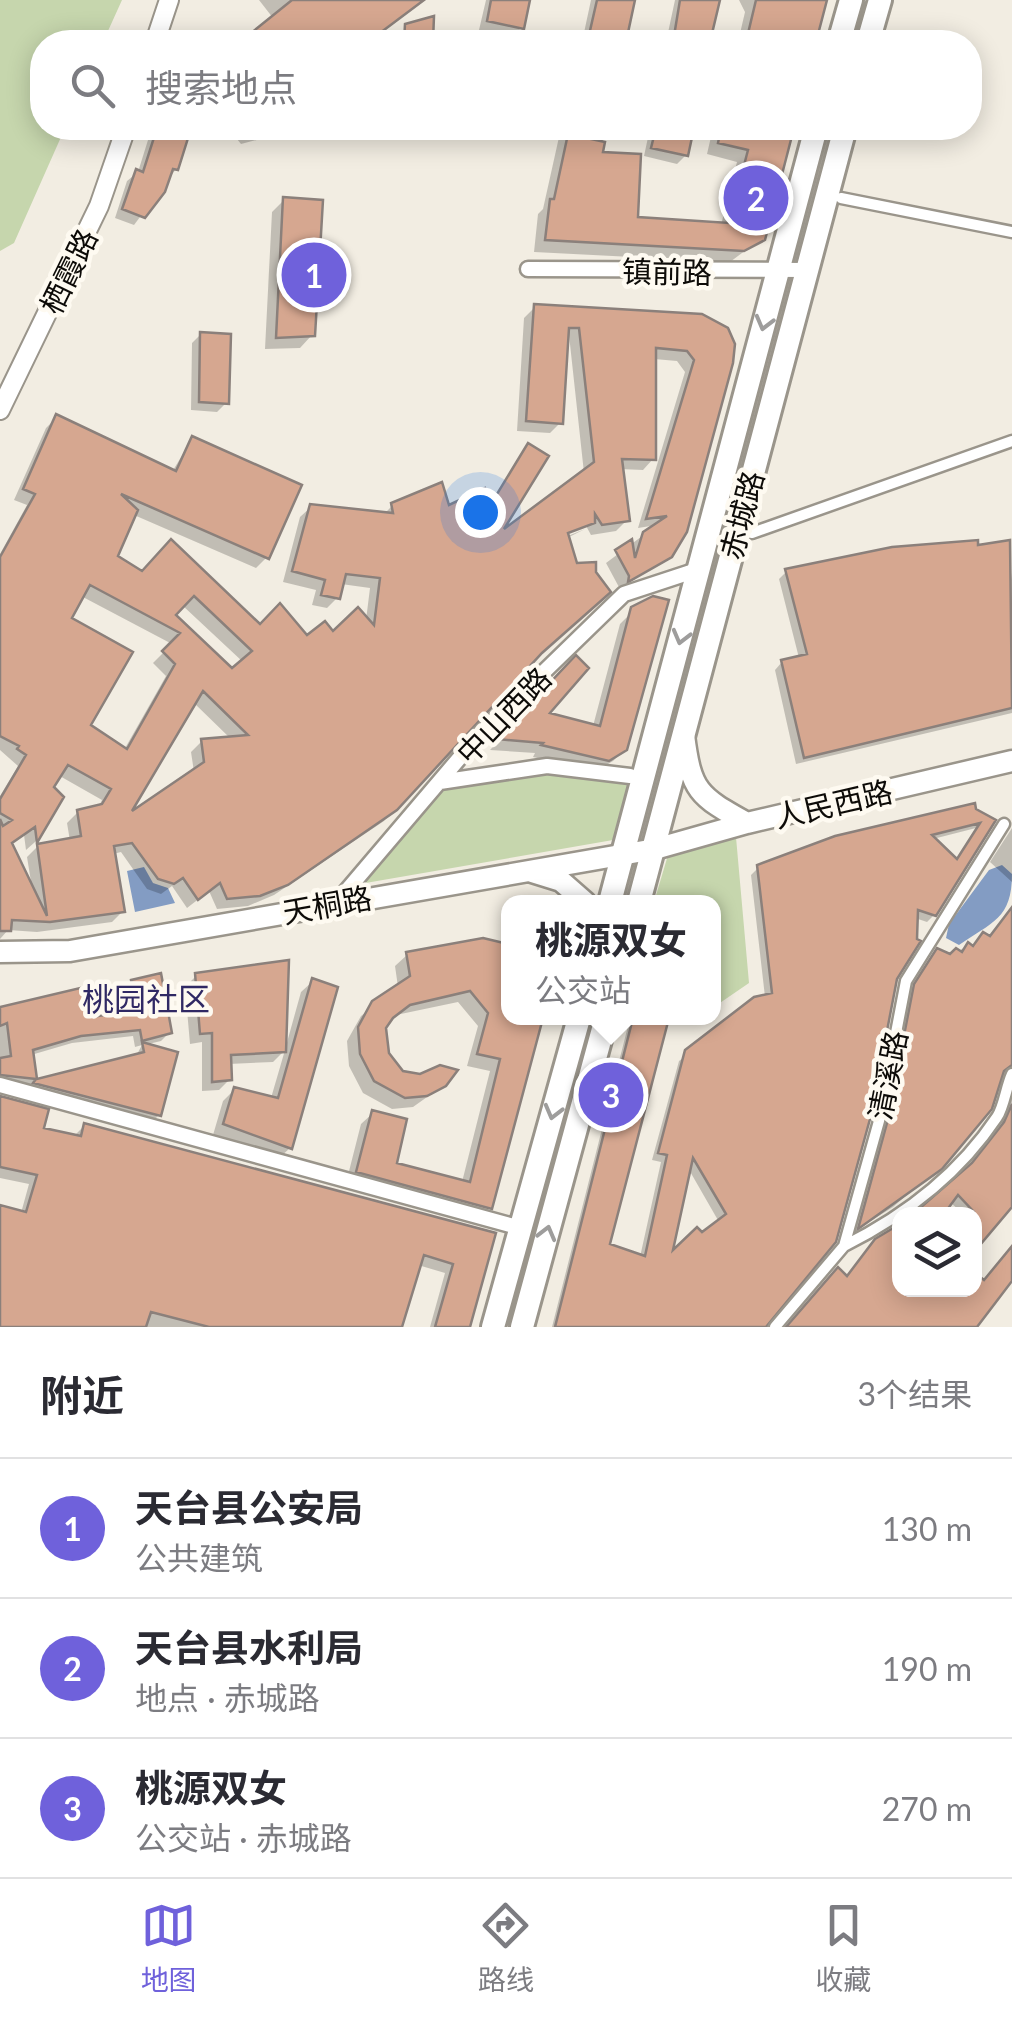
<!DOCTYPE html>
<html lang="zh">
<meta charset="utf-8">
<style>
:root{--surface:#fff;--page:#f2f2f3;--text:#2b2b33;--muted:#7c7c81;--line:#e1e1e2;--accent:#6f61db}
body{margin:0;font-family:Lato,"Noto Sans SC",sans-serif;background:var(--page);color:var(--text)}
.controls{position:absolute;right:30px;bottom:30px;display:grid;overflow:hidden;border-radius:20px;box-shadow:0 5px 25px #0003}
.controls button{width:90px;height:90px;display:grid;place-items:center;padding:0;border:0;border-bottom:2px solid var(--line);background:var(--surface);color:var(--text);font:50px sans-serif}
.you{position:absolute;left:480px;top:512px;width:35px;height:35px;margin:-25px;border:8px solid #fff;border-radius:50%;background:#1a73e8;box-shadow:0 0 0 15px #1a73e833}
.badge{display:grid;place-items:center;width:65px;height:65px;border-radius:50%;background:var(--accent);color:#fff;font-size:32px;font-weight:700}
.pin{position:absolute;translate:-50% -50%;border:5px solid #fff;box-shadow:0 2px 10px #0006}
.popup{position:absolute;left:501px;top:895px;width:220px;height:130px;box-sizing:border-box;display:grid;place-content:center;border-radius:20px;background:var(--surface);filter:drop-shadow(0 2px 8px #0005);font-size:32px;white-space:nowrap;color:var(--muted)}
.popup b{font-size:38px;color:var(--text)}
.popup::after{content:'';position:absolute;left:50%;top:100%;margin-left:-20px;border:20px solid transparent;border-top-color:var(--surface)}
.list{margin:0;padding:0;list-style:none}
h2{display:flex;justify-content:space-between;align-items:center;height:130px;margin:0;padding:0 40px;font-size:42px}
h2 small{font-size:32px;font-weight:400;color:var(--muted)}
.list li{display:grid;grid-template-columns:65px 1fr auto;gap:30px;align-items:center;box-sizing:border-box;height:140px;padding:0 40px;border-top:2px solid var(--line)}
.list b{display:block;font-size:38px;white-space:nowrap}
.list p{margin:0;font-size:32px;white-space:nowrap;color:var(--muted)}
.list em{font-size:32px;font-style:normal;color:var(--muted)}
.icon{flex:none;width:55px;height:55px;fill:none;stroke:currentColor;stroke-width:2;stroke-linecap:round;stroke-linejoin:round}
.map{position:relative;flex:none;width:1012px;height:1327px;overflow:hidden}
.search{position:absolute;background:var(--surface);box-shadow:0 5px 25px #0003;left:30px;right:30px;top:30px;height:110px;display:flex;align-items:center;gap:25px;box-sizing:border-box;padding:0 35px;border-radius:40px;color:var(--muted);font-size:38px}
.sheet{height:550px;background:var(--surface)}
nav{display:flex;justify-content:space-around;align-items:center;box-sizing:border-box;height:140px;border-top:2px solid var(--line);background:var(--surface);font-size:28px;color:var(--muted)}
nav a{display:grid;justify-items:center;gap:5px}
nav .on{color:var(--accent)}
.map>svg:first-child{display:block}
.green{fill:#c6d6ad}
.water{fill:#839cc3}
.shadow{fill:#0003;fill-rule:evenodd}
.building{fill:#d6a790;stroke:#8b807b;stroke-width:2.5;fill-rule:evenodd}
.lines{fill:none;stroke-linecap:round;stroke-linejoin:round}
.pedestrian-casing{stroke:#9a958b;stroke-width:15}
.minor-casing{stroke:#9a958b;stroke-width:19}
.tertiary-casing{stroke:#9a958b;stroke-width:22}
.secondary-casing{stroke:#9a958b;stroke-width:25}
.primary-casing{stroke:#9a958b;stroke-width:28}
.pedestrian{stroke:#fff;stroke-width:10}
.minor{stroke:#fff;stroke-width:14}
.tertiary{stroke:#fff;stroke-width:18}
.secondary{stroke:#fff;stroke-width:20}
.primary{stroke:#fff;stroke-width:22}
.oneway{stroke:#9e9d9c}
.labels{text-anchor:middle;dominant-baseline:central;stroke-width:9;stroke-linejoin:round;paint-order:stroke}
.street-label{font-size:30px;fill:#0d0b08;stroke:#fefaf1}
.neighbourhood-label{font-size:32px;fill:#302964;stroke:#fefaf1}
</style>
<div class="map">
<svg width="1012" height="1327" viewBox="0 0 1012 1327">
<rect width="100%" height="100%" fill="#f2ede2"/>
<path class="green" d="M0,0H122L103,42H42V128H65L14,243L0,251Z
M547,766L630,776L613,840L354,885L440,782Z
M735,826L749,983L714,1007V902H654L671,845Z"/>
<path class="water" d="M1002,865L1012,874C1012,919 992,922 959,945L946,938L949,924L989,870Z
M144,867L153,883L168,888L175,903L135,912L127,871Z"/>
<path class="shadow" d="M259,0H419L366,42H243L273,18Z
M486,0H527L521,28L512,37L479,30Z
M591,0H633L622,42H582Z
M675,0H717L709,42H666Z
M739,0H824L813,42H738L745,12Z
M432,20L431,42H397L406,27Z
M177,128H197L186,138Z
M228,128H280L268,137L241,144Z
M561,128H606L600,154L636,219L721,225L737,162L707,154L713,128H791L762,238L730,262L534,252L538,214L543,209Z
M650,128H691L686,155L677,164L644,156Z
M158,131L176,169L134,225L115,218L127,181L138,172L148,140Z
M284,200L312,335L300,348L265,349L272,212Z
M535,307L701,316L670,555L620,589L606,563L657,525L638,528L685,372L677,361L654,359L653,459L643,470L620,469L627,520L616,531L591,535L585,524L556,535L558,540L585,529L567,538L533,658L384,821L274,895L248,906L217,909L209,891L187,908L172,886L161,894L147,889L121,852L113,854L123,911L112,922L37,932L8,930L0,939V796L18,766L0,750V554L27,505L14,500L46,428L57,417L172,472L192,439L266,558L256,568L134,515L115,557L142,574L171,543L260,627L306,638L333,634L366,620L370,588L341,584L338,597L327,608L312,605L316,590L283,582L300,517L311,507L384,514L392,506L489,505L528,446L496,538L584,473L569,335L561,422L550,433L517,431L524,318ZM81,596L172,644L153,663L166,676L124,750L87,726L69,619ZM182,605L243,662L232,672L173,615ZM194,703L231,739L202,741L191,752L194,772L124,819ZM58,775L102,800L98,808L78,812L67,823L70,841L38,846L27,857L32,888L10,845L24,835L26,850L35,842L62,795L51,788Z
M201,334L226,403L217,412L191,410L192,343Z
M1007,543L1012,580V713L796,764L775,670L782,662L799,658L779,579L786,572Z
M632,612L625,749L613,761L596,771L533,757L535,753L490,750L565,670L545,715L593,726L620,624Z
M974,810L993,821L934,915L927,922L915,918L766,1327H552L630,1018H666L607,1245L640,1257L661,1162L652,1160L679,1061L765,997L751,875L758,868ZM976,828L956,860L933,839ZM688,1168L719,1222L669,1257Z
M1012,828V882L990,862Z
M1012,908V1079L1003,1071L949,1158L893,1207L853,1232L881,1133L908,994L937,951L950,957L968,945L972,949L989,939Z
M499,942L508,948V1018H540L490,1208L478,1220L346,1183L361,1124L373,1113L394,1165L462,1182L490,1071L467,1066L478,1026L458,1002L396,1015L384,1027L386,1054L401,1073L444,1085L413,1107L392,1109L363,1093L349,1066L347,1041L361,1016L398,987L395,966L407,955Z
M196,976L286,1046L301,992L313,981L290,1148L278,1159L213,1135L223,1101L235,1089L271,1098L285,1050L273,1062L229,1064L230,1079L219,1090L202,1091V1042L190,1044L185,987Z
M132,982L169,1033L161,1041L144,1045L159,1115L151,1123L28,1091L32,1087L0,1084V1010L96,1019L128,1014L124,990ZM133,1036L135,1047L142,1045L136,1056L35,1082L31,1055L72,1043Z
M1012,1091V1203L963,1214L950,1202L941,1214H913L951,1186L1001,1126Z
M0,1098L41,1129L75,1135L85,1125L493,1235L467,1327H430L445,1273L418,1265L399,1327H0V1208L21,1213L29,1184L0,1178Z"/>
<path class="building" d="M292,0H424L368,42H240Z
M491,0H530L524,29L487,21Z
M597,0H635L626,42L589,35Z
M680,0H720L710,42H673Z
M756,0H827L816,42H746Z
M434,16L433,42H404L405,24Z
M157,128L188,138L178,170L173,169L165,192L145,218L122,209L136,169L143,172Z
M656,128H694L688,156L651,148Z
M721,128H794L765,240L744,251L545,240L550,199H554L568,134L605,142L603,152L641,154L638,217L729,223L748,150L718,143Z
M283,197L323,200L315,336L276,338Z
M534,304L702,314L728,328L735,344L733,363L687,532L672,557L628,582L629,576L615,550L632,539L635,558L643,532L667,516L646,519L694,360L687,351L656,348V460L622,459L630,521L602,525L595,514V523L568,533L577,563L596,562V572L611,592L542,653L397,810L288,885L260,896L227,899L220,883L198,900L183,878L174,884L158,879L132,843L114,846L125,912L50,922L12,920L11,931H0V819L3,826L12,820L0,813V799L26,755L17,749L19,746L0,736V557L35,494L23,489L56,414L176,471L192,436L302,485L269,559L121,494L138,510L118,556L142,571L171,539L260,624L280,603L307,635L325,621L333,631L358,607L374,625L380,578L346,574L340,599L321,595L325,580L292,571L310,504L393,513L391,503L442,482L449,505L485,488L491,504L528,443L549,456L504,529L594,462L579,328H569L563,424L526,421ZM90,585L180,633L162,651L175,664L127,749L91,725L133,652L72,618ZM194,596L252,651L232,668L176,615ZM203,691L248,735L201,739L204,762L132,811ZM68,765L111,789L102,804L77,810L81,836L37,844L47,916L12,843L35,827L37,843L64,797L54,787Z
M200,332L231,334L229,404L199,402Z
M978,540V545L1010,540L1012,708L804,758L781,660L807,654L785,569L892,547Z
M653,596L669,600L627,750L609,761L541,745L543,743L497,739L576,655L589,668L550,713L600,726L631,607Z
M975,803L976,809L996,820L936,916L918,910L917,939L921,941L897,979L870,1119L836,1242L766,1327H555L633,1018H669L610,1244L645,1256L667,1155L658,1153L685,1050L754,997L772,993L757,865L835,836ZM980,823L957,859L932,835ZM693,1158L726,1214L702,1232L697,1227L673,1250Z
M1012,907V1065L1004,1071L992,1109L942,1169L858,1229L887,1123L914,984L937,948L950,954L956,948L962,952L968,942L973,946L983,932L990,936Z
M483,938L508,944V1018H543L492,1209L356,1172L372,1110L407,1119L397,1163L470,1182L500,1059L477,1054L488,1013L470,991L410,1005L393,1018L386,1028L389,1053L403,1071L420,1074L440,1065L458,1070L446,1086L427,1096L405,1098L374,1081L360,1054L358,1027L372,1001L410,976L406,952Z
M289,960L286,1052L231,1055L232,1080L212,1082V1033L200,1034L195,973Z
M161,973L172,1033L142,1041L140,1030L81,1036L33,1050L37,1079L144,1052L142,1042L178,1052L161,1116L33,1083L36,1079L0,1075V1058L11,1056L7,1023L0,1026V1007L93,985L98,1016L136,1010L131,980Z
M312,978L338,987L292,1149L223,1124L234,1087L278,1098Z
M0,1096L49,1109L44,1128L81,1136L84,1123L496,1233L470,1327H435L453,1264L424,1255L402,1327H209L151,1312L146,1327H0V1205L26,1212L37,1175L0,1167Z
M1012,1104V1207L974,1252V1212L958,1195L944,1214H913L972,1163L1004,1122Z
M900,1224V1290H974V1272L984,1280L1012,1246V1281L977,1327H786L838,1267L847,1276L875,1239Z"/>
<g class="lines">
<g class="pedestrian-casing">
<path id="pedestrian" d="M841,198L1012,232
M752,533L1012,441
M844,1246C904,1216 959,1174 997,1117C1004,1107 1006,1087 1012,1074
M775,1327L844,1246L879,1121L906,981L1004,824"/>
</g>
<g class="minor-casing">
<path id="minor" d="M528,269L805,270
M440,782L547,766L630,776
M337,902L479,735L624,594L700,569
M0,1085L521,1228"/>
</g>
<g class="tertiary-casing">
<path id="tertiary" d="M155,42L169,0
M0,410L99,206L126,128"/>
</g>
<g class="secondary-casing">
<path id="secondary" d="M684,735C691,791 698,796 747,823
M532,872L561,881L585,902
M0,952L70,951L655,849L747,823L1012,761"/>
</g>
<g class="primary-casing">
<path id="primary" d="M839,42L851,0
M868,42L880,0
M610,902L816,128
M639,902L845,128
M493,1327L579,1018
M522,1327L606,1018"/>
</g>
<use href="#pedestrian" class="pedestrian"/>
<use href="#minor" class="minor"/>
<use href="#tertiary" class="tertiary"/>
<use href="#secondary" class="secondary"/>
<use href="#primary" class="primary"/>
</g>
<defs><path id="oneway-chevron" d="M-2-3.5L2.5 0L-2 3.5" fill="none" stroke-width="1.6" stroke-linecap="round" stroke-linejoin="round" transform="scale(2.5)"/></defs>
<g class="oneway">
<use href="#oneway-chevron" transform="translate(764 323) rotate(105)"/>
<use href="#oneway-chevron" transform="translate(681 637) rotate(105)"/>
<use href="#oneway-chevron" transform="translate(553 1112) rotate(105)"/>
<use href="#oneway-chevron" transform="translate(547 1233) rotate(-75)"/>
</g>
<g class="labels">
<g class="street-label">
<text transform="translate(68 271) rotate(-64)">栖霞路</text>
<text transform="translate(667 271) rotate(1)">镇前路</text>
<text transform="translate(741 515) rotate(-75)">赤城路</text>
<text transform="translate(503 715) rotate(-46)">中山西路</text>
<text transform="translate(833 803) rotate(-13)">人民西路</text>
<text transform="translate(327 904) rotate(-10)">天桐路</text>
<text transform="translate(887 1075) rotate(-79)">清溪路</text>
</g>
<g class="neighbourhood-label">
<text x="146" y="998">桃园社区</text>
</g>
</g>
</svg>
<div class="controls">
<button><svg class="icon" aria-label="layers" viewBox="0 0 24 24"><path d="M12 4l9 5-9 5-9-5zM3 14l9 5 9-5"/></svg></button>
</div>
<div class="you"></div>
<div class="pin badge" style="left:314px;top:275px">1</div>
<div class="pin badge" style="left:756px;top:198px">2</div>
<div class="pin badge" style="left:611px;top:1095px">3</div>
<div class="popup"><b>桃源双女</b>公交站</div>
<div class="search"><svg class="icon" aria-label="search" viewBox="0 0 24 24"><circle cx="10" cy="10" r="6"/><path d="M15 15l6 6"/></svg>搜索地点</div>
</div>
<section class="sheet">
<h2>附近<small>3个结果</small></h2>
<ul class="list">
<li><span class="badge">1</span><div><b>天台县公安局</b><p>公共建筑</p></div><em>130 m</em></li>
<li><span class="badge">2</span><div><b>天台县水利局</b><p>地点 · 赤城路</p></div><em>190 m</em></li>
<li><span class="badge">3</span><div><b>桃源双女</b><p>公交站 · 赤城路</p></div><em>270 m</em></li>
</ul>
</section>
<nav>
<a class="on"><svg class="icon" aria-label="map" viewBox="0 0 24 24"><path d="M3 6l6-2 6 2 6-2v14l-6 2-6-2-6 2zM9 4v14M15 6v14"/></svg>地图</a>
<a><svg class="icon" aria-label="directions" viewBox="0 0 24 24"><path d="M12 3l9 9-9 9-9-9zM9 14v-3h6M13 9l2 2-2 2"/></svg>路线</a>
<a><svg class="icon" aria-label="saved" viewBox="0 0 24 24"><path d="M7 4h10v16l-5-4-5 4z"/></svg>收藏</a>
</nav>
